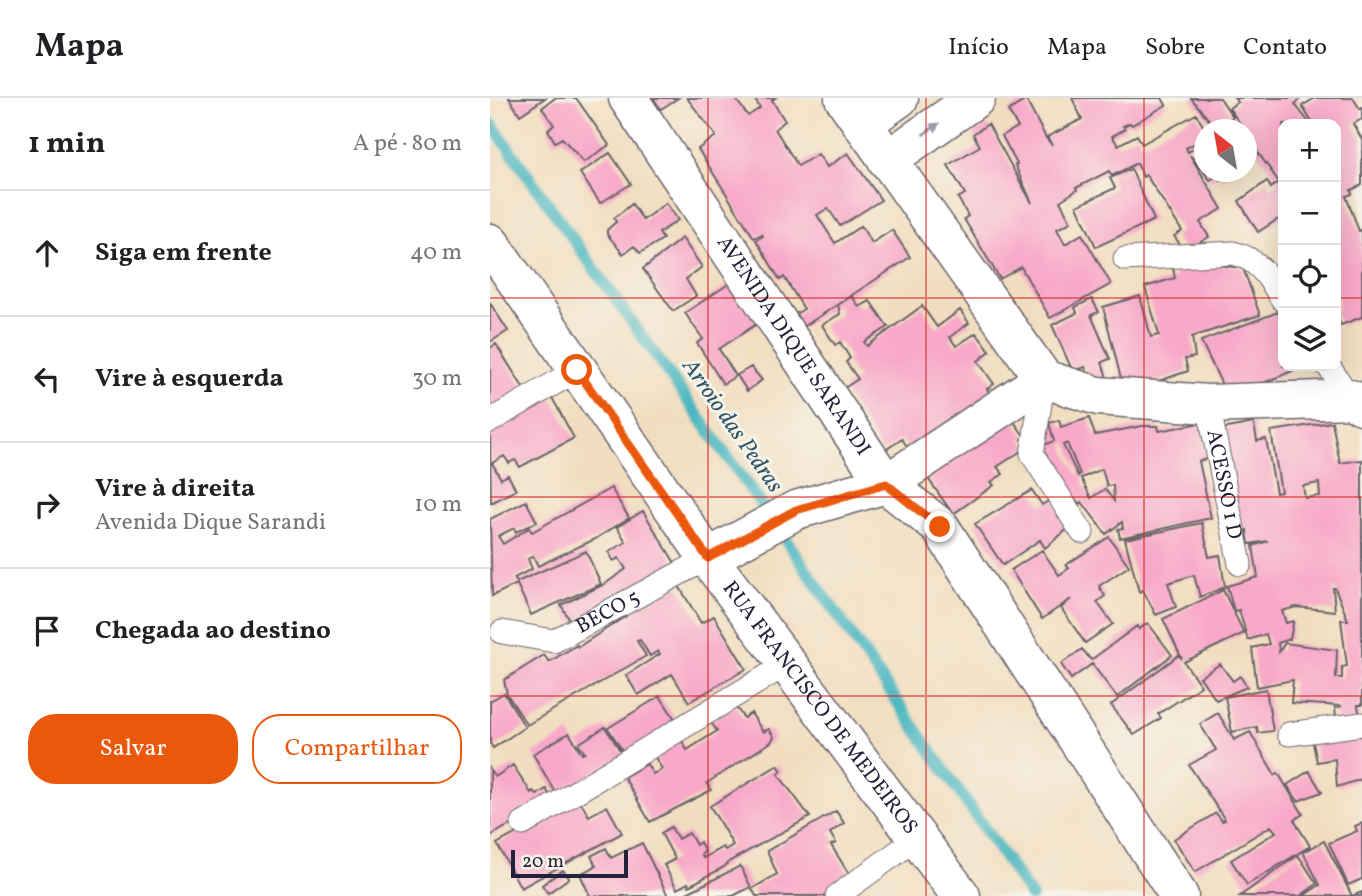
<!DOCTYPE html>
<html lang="pt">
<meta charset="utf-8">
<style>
:root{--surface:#fff;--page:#f2f2f2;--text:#202124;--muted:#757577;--line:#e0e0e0;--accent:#ea580c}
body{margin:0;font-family:Vollkorn,serif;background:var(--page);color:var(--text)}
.controls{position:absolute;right:21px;top:21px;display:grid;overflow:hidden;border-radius:14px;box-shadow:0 7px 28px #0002}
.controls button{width:63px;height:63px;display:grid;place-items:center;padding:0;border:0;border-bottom:2px solid var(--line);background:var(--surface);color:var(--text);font:35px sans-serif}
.compass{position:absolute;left:704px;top:21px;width:63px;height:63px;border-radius:50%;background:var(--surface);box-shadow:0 7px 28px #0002;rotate:329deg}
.scale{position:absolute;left:21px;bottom:18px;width:117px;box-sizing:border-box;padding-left:7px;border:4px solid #22223b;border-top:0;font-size:19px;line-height:24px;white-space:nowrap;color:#22223b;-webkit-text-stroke:5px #f7f3e8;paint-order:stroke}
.stop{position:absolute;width:21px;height:21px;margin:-16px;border:5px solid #ea580c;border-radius:50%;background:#fff}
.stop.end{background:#ea580c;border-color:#fff;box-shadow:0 2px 7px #0008}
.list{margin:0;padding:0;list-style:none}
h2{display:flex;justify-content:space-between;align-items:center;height:91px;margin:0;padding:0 28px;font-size:30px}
h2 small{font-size:23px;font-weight:400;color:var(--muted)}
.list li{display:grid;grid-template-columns:46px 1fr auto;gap:21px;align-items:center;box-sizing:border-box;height:126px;padding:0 28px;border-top:2px solid var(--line)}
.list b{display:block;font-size:26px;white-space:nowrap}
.list p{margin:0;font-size:23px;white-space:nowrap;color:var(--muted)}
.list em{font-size:23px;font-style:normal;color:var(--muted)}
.actions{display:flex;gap:14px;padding:21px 28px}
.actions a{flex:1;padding:16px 0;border:2px solid var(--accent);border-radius:28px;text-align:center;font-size:24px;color:var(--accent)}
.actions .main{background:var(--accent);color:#fff}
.icon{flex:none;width:38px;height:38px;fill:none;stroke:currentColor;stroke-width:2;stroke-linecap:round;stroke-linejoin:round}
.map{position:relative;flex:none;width:872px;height:798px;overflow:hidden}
header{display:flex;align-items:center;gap:42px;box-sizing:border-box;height:98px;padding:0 35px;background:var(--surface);border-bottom:2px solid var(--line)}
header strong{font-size:33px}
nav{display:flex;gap:38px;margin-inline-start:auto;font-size:24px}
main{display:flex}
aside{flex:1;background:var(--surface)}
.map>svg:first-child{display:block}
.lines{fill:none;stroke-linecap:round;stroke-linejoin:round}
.stream{stroke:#47b6bf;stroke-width:12}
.building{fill:#f8a8c8;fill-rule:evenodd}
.service-casing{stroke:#6a646a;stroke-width:25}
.minor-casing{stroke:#6a646a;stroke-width:41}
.tertiary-casing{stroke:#6a646a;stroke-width:41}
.service{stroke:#fff;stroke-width:23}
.minor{stroke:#fff;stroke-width:38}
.tertiary{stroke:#fff;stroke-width:38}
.oneway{fill:#9c9ca7}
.route{stroke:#ea580c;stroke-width:9}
.grid{fill:none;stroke:#d62828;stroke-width:2;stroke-opacity:0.55}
.labels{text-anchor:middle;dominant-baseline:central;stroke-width:6;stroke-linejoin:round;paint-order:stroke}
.street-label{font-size:21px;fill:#22223b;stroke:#f7f3e8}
.water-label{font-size:23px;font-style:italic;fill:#2f5669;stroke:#f7f3e8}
</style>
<header>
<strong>Mapa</strong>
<nav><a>Início</a><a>Mapa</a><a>Sobre</a><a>Contato</a></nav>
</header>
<main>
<aside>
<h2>1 min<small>A pé · 80 m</small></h2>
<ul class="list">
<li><svg class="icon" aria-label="ahead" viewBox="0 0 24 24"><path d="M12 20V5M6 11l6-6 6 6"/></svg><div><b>Siga em frente</b></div><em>40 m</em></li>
<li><svg class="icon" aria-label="left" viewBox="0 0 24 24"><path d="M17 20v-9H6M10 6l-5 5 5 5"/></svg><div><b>Vire à esquerda</b></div><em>30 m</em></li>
<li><svg class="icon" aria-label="right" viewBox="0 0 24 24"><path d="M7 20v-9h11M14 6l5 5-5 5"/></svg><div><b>Vire à direita</b><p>Avenida Dique Sarandi</p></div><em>10 m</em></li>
<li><svg class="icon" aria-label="arrive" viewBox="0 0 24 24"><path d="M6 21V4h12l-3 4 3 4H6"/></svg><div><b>Chegada ao destino</b></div></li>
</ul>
<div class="actions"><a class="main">Salvar</a><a>Compartilhar</a></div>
</aside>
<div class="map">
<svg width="872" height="798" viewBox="0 0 872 798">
<rect width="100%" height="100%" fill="#f7f3e8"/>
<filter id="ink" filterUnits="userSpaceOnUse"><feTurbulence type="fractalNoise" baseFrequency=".0143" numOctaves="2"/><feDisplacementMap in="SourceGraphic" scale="14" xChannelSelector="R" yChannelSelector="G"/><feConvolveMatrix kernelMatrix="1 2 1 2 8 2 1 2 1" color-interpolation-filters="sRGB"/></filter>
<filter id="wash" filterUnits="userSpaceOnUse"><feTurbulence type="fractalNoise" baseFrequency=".00686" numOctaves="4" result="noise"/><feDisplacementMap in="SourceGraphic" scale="28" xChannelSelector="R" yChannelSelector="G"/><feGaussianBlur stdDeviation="1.57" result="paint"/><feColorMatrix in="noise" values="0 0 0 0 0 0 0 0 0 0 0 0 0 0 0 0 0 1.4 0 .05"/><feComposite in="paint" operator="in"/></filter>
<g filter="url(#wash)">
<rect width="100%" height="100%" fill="#f1dec0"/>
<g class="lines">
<path class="stream" d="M0,24L278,416L541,798"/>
</g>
<g id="blocks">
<path class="building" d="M19,0H55L30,17Z
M65,0H86L119,47L94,64L72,40L65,44L58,32L64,27L52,10Z
M163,0H188L171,11Z
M197,0H245L258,18L270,10L264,0H285L282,2L295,23L285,31L308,68L328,56L337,69L358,55L391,102L350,128L338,110L327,117L345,145L371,128L382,145L402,132L420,159L310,231L302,218L314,211L294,179L290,182L266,142L273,138L272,136L264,140L208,51L226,38Z
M582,0H672L676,7L642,27L640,25L633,28L635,31L622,38L628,47L647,37L652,46L706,16L715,31V40L696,50L698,54L715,43V74H744L731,82L728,77L720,82L700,57L732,111L710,124L719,139L695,153L684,138L692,133L656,77L653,79L647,65L622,78L619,73L586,90L587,92L570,103L581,124L567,131L575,146L592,136L621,186L560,220L531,169L510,181L474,121L478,118L468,100L475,96L458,67L490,48L483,36L498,26L542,105L525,67L527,66L512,38L528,29L518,13L536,2L556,40L562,47L557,39L592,21Z
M701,0H730L743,19L727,32Z
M744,0H811L805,6L820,26H793V118L768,134L749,103L777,83L781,90L789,84L757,39V32H733L742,26L745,31L751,27L739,10L748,4Z
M825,0H863L870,11L872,10V21L863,26L872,41V87L861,92L862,96L856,98L869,133L872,132V219L851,227L846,217L848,203L846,197V26H823L812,8Z
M120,55L141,86L110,105L90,75Z
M641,71L664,122L606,149L587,108L625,90L620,80Z
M176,105L188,122L169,135L173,141L150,155L144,148L133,156L117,136V132L126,124L124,120L142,106L153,122Z
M192,140L212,169L196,181L206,198L183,213L153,171Z
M695,163L753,170L770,217L702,239L705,259L695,261L698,273L651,289H633L613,209L650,198L661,239L669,237L655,189L685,180L682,165Z
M240,185L268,225L229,251L246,278L233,286L207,245L213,241L195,215Z
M362,198L369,209L380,203L398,229L374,244L377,248L432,208L447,229L470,212L479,225L460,239L466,248L486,235L500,253L488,263L504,286L497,291L500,295L461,329L457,323L421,354L412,341L392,354L353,291L368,281L356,264L360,260L350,244L345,247L332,227L350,216L348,207Z
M602,201L609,214L601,217L620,261L612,264L617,280L601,284L595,269L583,274L562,227L587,215L585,209Z
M0,205L18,233L0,244Z
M788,214L793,226V268H814L757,292L736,295L711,243Z
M6,246L37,296L0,318V250Z
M261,269L272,282L257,293L247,277Z
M60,296L84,340L30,369L25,362L19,365L14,358L2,365L11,381L18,377L26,392L1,405L0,329Z
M519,317L535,339L532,341L537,349L507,369L513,376L501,384L504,387L463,416L430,369Z
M599,320L605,337L652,328H668L669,333L710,325L718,361L709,363L721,420L630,440L628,431L633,430L632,424L616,436L592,404L590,406L578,395L549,349L564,343L559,325L569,322L571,329ZM577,345L590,376L588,378L573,347ZM612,371L617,388L623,387L624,403L615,391L601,400L591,380Z
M842,324L850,365L872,362V607H868L870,622L847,626L845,610L852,608L801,605L803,582L767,589L762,550L779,546L776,536L758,542L749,512L744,513L737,488L768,479L763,448L778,443L759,446L757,432L752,433L732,331L764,325L767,343L776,341L786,395L791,394L781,333ZM829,385L830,398L815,400L813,388ZM843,490H845L858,522H851L857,568L852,569V580H846L847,552L795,545L789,554L788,545L800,541L803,526V523L796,525L792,513L806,509L845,513Z
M121,390L139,420L105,441L48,468L43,458L38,461L42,471L24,480L27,484L96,453L111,486L41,517L27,486L2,498L0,421L36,403L47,424L26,434L24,430L8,438L13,446L39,430L42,434Z
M542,392L552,407L563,400L580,429L555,450L550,442L513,467L485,426Z
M153,413L188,470L81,525L71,507L115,486L136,471L129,460L123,463L119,454L136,444L127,429Z
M712,425L719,459L730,457L735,489L710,499L704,477L678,485L686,509L666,517L653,492L649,494L635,441Z
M619,439L639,468L609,488L615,498L607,504L623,526L595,545L571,510L581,501L552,521L521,472L552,452L569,477L579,470L576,467Z
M189,488L211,525L224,518L256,571L199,604L182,576L148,597L136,577L170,556L168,553L160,558L150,542L147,543L156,558L37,627L17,596L14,582L54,557L59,564L87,547L88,549L136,518L134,515Z
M733,492L754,535L694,564L711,588L668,616L671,620L644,637L621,607L689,557L692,561L673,521Z
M658,525L682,557L627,599L602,566L581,581L571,566L592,551L601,562L647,528L649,531Z
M730,566L743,583L750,578L757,589L726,602L710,579Z
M776,591L783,633L768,635L767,629L742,634L735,599Z
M14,595L35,629L3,650L0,645V603Z
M170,598L188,626L136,658L118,630Z
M245,608L254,620L261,615L273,634L279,631L284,639L281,644L217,685L221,692L160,724L134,679L157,666L163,676L172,671L163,656L190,639L197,652L227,633L220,623Z
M728,615L744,642L760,634L785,677L788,675L813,716L804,722L820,748L757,787L741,762L786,734L781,728L705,774L684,741L726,715L732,723L735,722L699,667L726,652L710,626Z
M115,629L133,657L67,697L43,656L79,635L92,656L95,655L88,646Z
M872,631V681L847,689L845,661L827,664L822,640Z
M23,667L41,695L43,693L47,697L56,691L63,703L0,738V671L5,679Z
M288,667L292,673L288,676L320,719L240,763L234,769L199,788L198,785L187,791L174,767L185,761L171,735L181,729L188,741L199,735L206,747L210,744L215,754L211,756L213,760L233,749L235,752L243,747L220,708Z
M819,673L832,694L808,703L797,687Z
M88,700L99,718L117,708L132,735L31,790L7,746Z
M346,713L354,725L340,735L346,745L341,747L362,781L334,798H266L262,791L287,776L277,753Z
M872,725V781L858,787L839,745L867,733L865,728Z
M834,743L862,798L872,794V798H813L830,787L813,754Z
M152,745L178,798H100L90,776L106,768L101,758L116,750L121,760Z
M808,757L827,786L810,798H750Z
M250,768L261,789L243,798H191Z
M73,772L79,780L58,795L52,787Z"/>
</g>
</g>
<g filter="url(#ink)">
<use href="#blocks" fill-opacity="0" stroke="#6a646a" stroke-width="2"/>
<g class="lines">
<g class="service-casing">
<g id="service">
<path d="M635,161L743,155C769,161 779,180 793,202"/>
<path d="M838,268L861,301"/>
<path d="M554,281L542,356L592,434"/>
<path id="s1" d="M718,306L750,466"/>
<path d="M0,323L87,272"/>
<path id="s2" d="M12,534L64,543L218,460"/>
<path d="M799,636L872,626"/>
<path d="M33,726L297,566"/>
<path d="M347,798L427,740"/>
</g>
</g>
<g class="minor-casing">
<g id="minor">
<path id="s3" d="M138,0L396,386L450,429L689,798"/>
<path d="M354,0L554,281L608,298L718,306L861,301L872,307"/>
<path id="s4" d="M0,145L218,460L471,798"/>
<path d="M218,460L306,412L396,386L554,281"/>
</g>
</g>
<g class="tertiary-casing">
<path id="tertiary" d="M372,26L409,0
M397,62L486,0"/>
</g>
<use href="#service" class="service"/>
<use href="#minor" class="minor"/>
<use href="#tertiary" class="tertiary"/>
</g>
<defs><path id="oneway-solid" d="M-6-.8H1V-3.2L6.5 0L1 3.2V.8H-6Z" transform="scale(1.75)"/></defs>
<use class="oneway" href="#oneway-solid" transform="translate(441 31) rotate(-35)"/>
</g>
<g class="lines" filter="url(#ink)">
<path class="route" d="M87,272L218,460L306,412L396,386L450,429"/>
</g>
<path class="grid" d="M218,0V798M436,0V798M654,0V798M0,200H793M846,200H872M0,399H872M0,598H872"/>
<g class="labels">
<g class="street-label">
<text stroke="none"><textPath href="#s3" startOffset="298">AVENIDA DIQUE SARANDI</textPath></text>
<text stroke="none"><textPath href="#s1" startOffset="82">ACESSO 1 D</textPath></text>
<text stroke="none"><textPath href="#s2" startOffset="114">BECO 5</textPath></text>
<text stroke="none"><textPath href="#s4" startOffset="570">RUA FRANCISCO DE MEDEIROS</textPath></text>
</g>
<g class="water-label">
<text transform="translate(242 328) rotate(55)">Arroio das Pedras</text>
</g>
</g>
</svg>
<div class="controls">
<button>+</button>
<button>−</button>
<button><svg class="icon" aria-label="locate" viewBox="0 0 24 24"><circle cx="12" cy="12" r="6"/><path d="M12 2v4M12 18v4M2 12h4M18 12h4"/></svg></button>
<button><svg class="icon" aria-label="layers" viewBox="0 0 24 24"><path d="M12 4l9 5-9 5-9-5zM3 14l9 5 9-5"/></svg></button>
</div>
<svg class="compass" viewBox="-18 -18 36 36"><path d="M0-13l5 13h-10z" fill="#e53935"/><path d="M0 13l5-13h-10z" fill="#757577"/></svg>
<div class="scale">20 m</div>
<div class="stop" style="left:87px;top:272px"></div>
<div class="stop end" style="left:450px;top:429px"></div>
</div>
</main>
